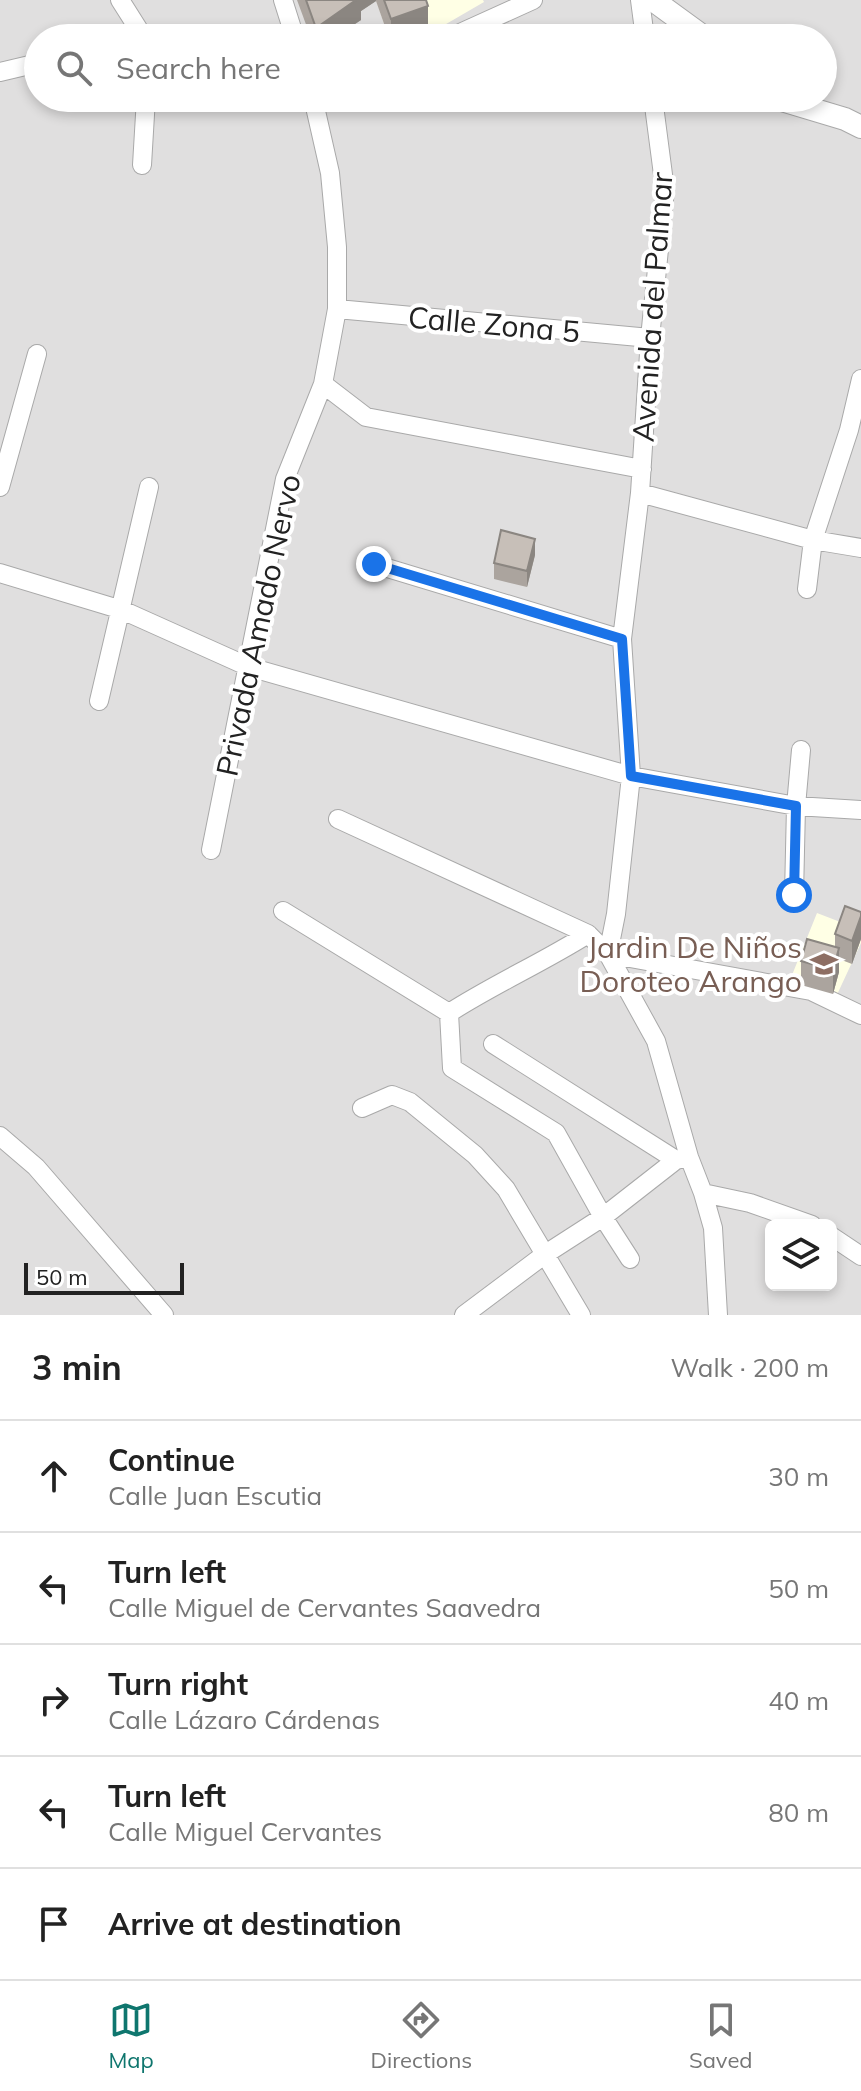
<!DOCTYPE html>
<meta charset="utf-8">
<style>
:root{--surface:#fff;--page:#f2f2f2;--text:#222;--muted:#767676;--line:#e0e0e0;--accent:#0f766e}
body{margin:0;font-family:Mulish,sans-serif;background:var(--page);color:var(--text)}
.controls{position:absolute;right:24px;bottom:24px;display:grid;overflow:hidden;border-radius:12px;box-shadow:0 4px 12px #0003}
.controls button{width:72px;height:72px;display:grid;place-items:center;padding:0;border:0;border-bottom:2px solid var(--line);background:var(--surface);color:var(--text);font:40px sans-serif}
.scale{position:absolute;left:24px;bottom:20px;width:160px;box-sizing:border-box;padding-left:8px;border:4px solid #222;border-top:0;font-size:22px;line-height:28px;white-space:nowrap;color:#222;-webkit-text-stroke:6px #fff;paint-order:stroke}
.stop{position:absolute;width:24px;height:24px;margin:-18px;border:6px solid #1a73e8;border-radius:50%;background:#fff}
.stop.end{background:#1a73e8;border-color:#fff;box-shadow:0 2px 8px #0008}
.list{margin:0;padding:0;list-style:none}
h2{display:flex;justify-content:space-between;align-items:center;height:104px;margin:0;padding:0 32px;font-size:34px}
h2 small{font-size:26px;font-weight:400;color:var(--muted)}
.list li{display:grid;grid-template-columns:52px 1fr auto;gap:24px;align-items:center;box-sizing:border-box;height:112px;padding:0 32px;border-top:2px solid var(--line)}
.list b{display:block;font-size:30px;white-space:nowrap}
.list p{margin:0;font-size:26px;white-space:nowrap;color:var(--muted)}
.list em{font-size:26px;font-style:normal;color:var(--muted)}
.icon{flex:none;width:44px;height:44px;fill:none;stroke:currentColor;stroke-width:2;stroke-linecap:round;stroke-linejoin:round}
.map{position:relative;flex:none;width:861px;height:1315px;overflow:hidden}
.search{position:absolute;background:var(--surface);box-shadow:0 4px 12px #0003;left:24px;right:24px;top:24px;height:88px;display:flex;align-items:center;gap:20px;box-sizing:border-box;padding:0 28px;border-radius:44px;color:var(--muted);font-size:30px}
.sheet{height:664px;background:var(--surface)}
nav{display:flex;justify-content:space-around;align-items:center;box-sizing:border-box;height:112px;border-top:2px solid var(--line);background:var(--surface);font-size:22px;color:var(--muted)}
nav a{display:grid;justify-items:center;gap:4px}
nav .on{color:var(--accent)}
.map>svg:first-child{display:block}
.residential{fill:#e0dfdf;fill-rule:evenodd}
.education{fill:#ffffe5}
.lines{fill:none;stroke-linecap:round;stroke-linejoin:round}
.minor-casing{stroke:#a9a9a9;stroke-width:20}
.tertiary-casing{stroke:#a9a9a9;stroke-width:24}
.minor{stroke:#fff;stroke-width:18}
.tertiary{stroke:#fff;stroke-width:22}
.wall{fill:#aba49e}
.shaded-wall{fill:#8b8681}
.building{fill:#c7bfb8;stroke:#8b8681;stroke-width:2}
.route{stroke:#1a73e8;stroke-width:10}
.labels{text-anchor:middle;dominant-baseline:central;stroke-width:8;stroke-linejoin:round;paint-order:stroke}
.street-label{font-size:30px;fill:#222;stroke:#fff}
.education-label{font-size:30px;fill:#785e54;stroke:#fff;text-anchor:end}
</style>
<div class="map">
<svg width="861" height="1315" viewBox="0 0 861 1315">
<rect width="100%" height="100%" fill="#f2efe9"/>
<path class="residential" d="M0,0H861V1315H0ZM38,38H823V98H38ZM771,1225H831V1285H771Z"/>
<path class="education" d="M376,0H483L484,2L422,38H389Z
M817,913L861,930V943L835,999L788,985Z"/>
<g class="lines">
<g class="minor-casing">
<path id="minor" d="M120,0L139,30L140,38
M283,0L295,38
M640,0L645,38
M115,38L139,30
M449,38L533,0
M0,72L38,63
M653,98L665,190L650,338L640,493L622,639L631,776L616,914L608,954L656,1041L689,1157L703,1193L713,1228L718,1315
M142,165L146,98
M337,309L650,338
M323,384L366,417L642,469
M0,487L37,354
M640,493L813,540L861,548
M374,564L622,639
M0,573L122,610L249,667L631,776L796,806L861,810
M807,589L813,540L849,430L861,379
M99,701L149,487
M338,819L588,934
M211,850L285,479L323,384L337,309V247L330,173L313,98
M794,895L796,806L801,750
M283,911L449,1013
M493,1044L676,1160
M362,1108L392,1095L410,1102L475,1155L506,1189L581,1315
M0,1136L36,1167L164,1315
M703,1193L750,1203L812,1225
M831,1236L861,1256
M630,1259L603,1217L556,1133L452,1068L449,1013C494,984 542,963 588,934L608,954L811,991L861,1015
M464,1315L544,1255L603,1217L676,1160L689,1157"/>
</g>
<g class="tertiary-casing">
<path id="tertiary" d="M653,0L705,38
M775,98L845,119L861,127"/>
</g>
<use href="#minor" class="minor"/>
<use href="#tertiary" class="tertiary"/>
</g>
<path class="wall" d="M297,0H426L428,29L404,38H389L376,1L361,11V20L334,38H311Z
M535,555L527,587L494,579V563Z
M861,912V939L852,964L839,959V972L833,994L801,985V961L835,947V934Z"/>
<path class="shaded-wall" d="M356,0H361V20L334,38H316V28Z
M361,0H376V1L361,11Z
M428,6V29L404,38H391V19Z
M535,539V555L527,587V571Z
M861,916V939L852,964V941Z
M839,948V972L833,994V970Z"/>
<path class="building" d="M306,0H356L316,28Z
M384,0H426L428,6L391,19Z
M501,530L535,539L527,571L494,563Z
M845,906L861,912V916L852,941L835,934Z
M807,939L839,948L833,970L801,961Z"/>
<g class="lines">
<path class="route" d="M374,564L622,639L631,776L796,806L794,895"/>
</g>
<defs>
<g id="school-bare" transform="scale(2.16)"><path d="M0-5L7-2L0 1L-7-2ZM-4 1L0 2.5L4 1V4Q0 6-4 4Z" fill="#8d6e63" stroke="#fff" stroke-width="2.5" paint-order="stroke"/></g>
</defs>
<g fill-rule="evenodd">
<use href="#school-bare" x="824" y="964"/>
</g>
<g class="labels">
<g class="street-label">
<text transform="translate(652 307) rotate(-86)">Avenida del Palmar</text>
<text transform="translate(494 324) rotate(5)">Calle Zona 5</text>
<text transform="translate(258 625) rotate(-78)">Privada Amado Nervo</text>
</g>
<g class="education-label">
<text x="802" y="947">Jardin De Niños<tspan x="802" dy="34">Doroteo Arango</tspan></text>
</g>
</g>
</svg>
<div class="controls">
<button><svg class="icon" aria-label="layers" viewBox="0 0 24 24"><path d="M12 4l9 5-9 5-9-5zM3 14l9 5 9-5"/></svg></button>
</div>
<div class="scale">50 m</div>
<div class="stop" style="left:794px;top:895px"></div>
<div class="stop end" style="left:374px;top:564px"></div>
<div class="search"><svg class="icon" aria-label="search" viewBox="0 0 24 24"><circle cx="10" cy="10" r="6"/><path d="M15 15l6 6"/></svg>Search here</div>
</div>
<section class="sheet">
<h2>3 min<small>Walk · 200 m</small></h2>
<ul class="list">
<li><svg class="icon" aria-label="ahead" viewBox="0 0 24 24"><path d="M12 20V5M6 11l6-6 6 6"/></svg><div><b>Continue</b><p>Calle Juan Escutia</p></div><em>30 m</em></li>
<li><svg class="icon" aria-label="left" viewBox="0 0 24 24"><path d="M17 20v-9H6M10 6l-5 5 5 5"/></svg><div><b>Turn left</b><p>Calle Miguel de Cervantes Saavedra</p></div><em>50 m</em></li>
<li><svg class="icon" aria-label="right" viewBox="0 0 24 24"><path d="M7 20v-9h11M14 6l5 5-5 5"/></svg><div><b>Turn right</b><p>Calle Lázaro Cárdenas</p></div><em>40 m</em></li>
<li><svg class="icon" aria-label="left" viewBox="0 0 24 24"><path d="M17 20v-9H6M10 6l-5 5 5 5"/></svg><div><b>Turn left</b><p>Calle Miguel Cervantes</p></div><em>80 m</em></li>
<li><svg class="icon" aria-label="arrive" viewBox="0 0 24 24"><path d="M6 21V4h12l-3 4 3 4H6"/></svg><div><b>Arrive at destination</b></div></li>
</ul>
</section>
<nav>
<a class="on"><svg class="icon" aria-label="map" viewBox="0 0 24 24"><path d="M3 6l6-2 6 2 6-2v14l-6 2-6-2-6 2zM9 4v14M15 6v14"/></svg>Map</a>
<a><svg class="icon" aria-label="directions" viewBox="0 0 24 24"><path d="M12 3l9 9-9 9-9-9zM9 14v-3h6M13 9l2 2-2 2"/></svg>Directions</a>
<a><svg class="icon" aria-label="saved" viewBox="0 0 24 24"><path d="M7 4h10v16l-5-4-5 4z"/></svg>Saved</a>
</nav>
